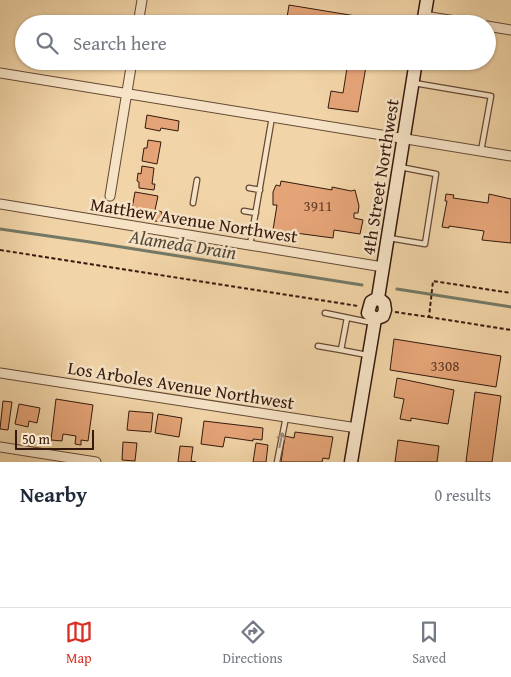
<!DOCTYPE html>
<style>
:root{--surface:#fff;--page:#f2f2f3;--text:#1f2937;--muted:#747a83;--line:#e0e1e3;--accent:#d93025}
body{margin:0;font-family:"Gentium Book Plus",serif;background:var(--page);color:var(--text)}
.scale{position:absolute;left:15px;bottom:12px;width:79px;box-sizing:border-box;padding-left:5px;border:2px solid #35190d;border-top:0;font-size:14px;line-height:18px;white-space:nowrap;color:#35190d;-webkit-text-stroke:4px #f6e3c6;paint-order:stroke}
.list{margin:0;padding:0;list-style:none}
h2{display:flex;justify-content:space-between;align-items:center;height:65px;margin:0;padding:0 20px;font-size:21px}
h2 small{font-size:16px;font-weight:400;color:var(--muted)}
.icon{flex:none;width:28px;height:28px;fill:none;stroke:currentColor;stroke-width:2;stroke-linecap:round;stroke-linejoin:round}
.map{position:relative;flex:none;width:511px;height:462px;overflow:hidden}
.search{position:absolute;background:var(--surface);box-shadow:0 1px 4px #0004;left:15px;right:15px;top:15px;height:55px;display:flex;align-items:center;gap:12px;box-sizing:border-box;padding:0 18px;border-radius:28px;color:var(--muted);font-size:19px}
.sheet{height:145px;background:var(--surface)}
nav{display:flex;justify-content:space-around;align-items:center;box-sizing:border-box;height:70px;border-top:1px solid var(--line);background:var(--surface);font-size:14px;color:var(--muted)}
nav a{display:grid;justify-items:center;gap:2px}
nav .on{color:var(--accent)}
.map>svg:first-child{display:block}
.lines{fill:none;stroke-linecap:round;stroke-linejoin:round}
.stream{stroke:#737966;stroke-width:3}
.building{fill:#e5a477;stroke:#35190d}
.service-casing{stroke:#644834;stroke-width:7}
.minor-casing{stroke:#644834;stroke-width:11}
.secondary-casing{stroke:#35190d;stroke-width:15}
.path{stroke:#35190d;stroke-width:2;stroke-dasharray:4 2.5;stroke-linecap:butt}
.service{stroke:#f6e3c6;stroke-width:4.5}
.minor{stroke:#f6e3c6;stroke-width:9}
.secondary{stroke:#f6e3c6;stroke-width:12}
.oneway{stroke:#9f8873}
.labels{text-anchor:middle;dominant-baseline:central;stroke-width:5;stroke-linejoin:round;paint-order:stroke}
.number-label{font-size:15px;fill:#613c28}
.street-label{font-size:18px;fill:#35190d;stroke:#f6e3c6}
.water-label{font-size:19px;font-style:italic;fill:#54493a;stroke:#f6e3c6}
</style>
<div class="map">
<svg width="511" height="462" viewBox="0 0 511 462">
<rect width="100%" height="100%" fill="#f1d4a7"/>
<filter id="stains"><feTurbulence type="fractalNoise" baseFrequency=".004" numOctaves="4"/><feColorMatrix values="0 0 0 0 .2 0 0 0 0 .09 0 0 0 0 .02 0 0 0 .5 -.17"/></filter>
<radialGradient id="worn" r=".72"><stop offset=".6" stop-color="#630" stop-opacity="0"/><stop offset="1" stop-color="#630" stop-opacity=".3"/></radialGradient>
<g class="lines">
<path class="stream" d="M0,229L90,242L362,285
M397,289L511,307"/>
</g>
<path class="building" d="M289,5L374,19L373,24H286Z
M305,61H367L358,112L328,108L331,91L343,93L347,68Z
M147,115L179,121L178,131L161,128L160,131L145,128Z
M148,140L161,142L157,164L142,161L144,148H147Z
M142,166L154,168L152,184H155L154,190L139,188V182L137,181L138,173L141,174Z
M281,181L332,190V187L351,191L355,190L359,206L358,213H354V218L363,220L360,234L334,230L333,238L273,230L277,205H273V192L276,185L280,186Z
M135,192L158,196L155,210L162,212L161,222L134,217V215L131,214Z
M446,194L454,195L453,198L488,203L489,194L511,199V243L482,240L484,231L449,226V228L442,227L447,201H445Z
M394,339L501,356L496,387L390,370Z
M397,378L454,390L448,424L411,418V421L400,419L404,399L394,397Z
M475,392L501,396L492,462H466Z
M56,399L93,405L88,441L81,440V445L75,444L76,436L63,434L62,441L51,440Z
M3,401L12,402L8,430L0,429Z
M19,404L40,408L37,423L29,421L28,427L15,424Z
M129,411L153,413L151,432L127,430Z
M158,414L182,418L179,437L155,433Z
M204,421L263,428L262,440L253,439V441L225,437L223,447L201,444Z
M295,432L333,437L329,459L323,458L322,462H281L285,436L294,438Z
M398,440L439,446L437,462H395Z
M123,442L137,443L135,461L122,460Z
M256,443L268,445L266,462H253Z
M180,446L193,447L191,461L196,462H178Z"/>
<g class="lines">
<g class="service-casing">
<path id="service" d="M414,83L491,96L481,151
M249,188L260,190
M193,203L197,180
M244,211L256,213
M389,238L425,244L436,174L400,167
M250,245L272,117
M325,313L373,323
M347,318L341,350L367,355
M318,346L341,350
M277,462L286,417"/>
</g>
<g class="minor-casing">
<path id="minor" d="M424,16L474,24
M138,24L142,0
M487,26L511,30
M0,73L511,156
M110,196L132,61
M0,204L383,267
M0,373L357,428
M0,447L96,462"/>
</g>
<g class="secondary-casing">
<path id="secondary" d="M423,24L427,0
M378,298L416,61
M375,319L383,316L385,310L384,303L378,298
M375,319L368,313L371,302L378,298
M351,462L375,319"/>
</g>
<path class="path" d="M0,250L358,306
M395,312L429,317L433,281L511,293
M429,317L511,330"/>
<use href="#service" class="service"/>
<use href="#minor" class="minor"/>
<use href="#secondary" class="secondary"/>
</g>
<defs><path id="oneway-shaft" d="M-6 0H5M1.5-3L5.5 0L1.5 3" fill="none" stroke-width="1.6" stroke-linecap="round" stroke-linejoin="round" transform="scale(1.25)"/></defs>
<use class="oneway" href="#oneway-shaft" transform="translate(281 440) rotate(-78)"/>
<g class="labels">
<g class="number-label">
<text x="318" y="205">3911</text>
<text x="445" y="365">3308</text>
</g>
<g class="street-label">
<text transform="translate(380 177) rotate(-81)">4th Street Northwest</text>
<text transform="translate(194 220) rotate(9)">Matthew Avenue Northwest</text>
<text transform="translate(181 385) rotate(9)">Los Arboles Avenue Northwest</text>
</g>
<g class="water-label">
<text transform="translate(183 244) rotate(9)">Alameda Drain</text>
</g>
</g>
<rect width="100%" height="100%" filter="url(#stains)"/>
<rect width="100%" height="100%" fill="url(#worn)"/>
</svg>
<div class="scale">50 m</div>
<div class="search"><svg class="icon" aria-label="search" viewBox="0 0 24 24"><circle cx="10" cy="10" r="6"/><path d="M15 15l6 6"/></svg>Search here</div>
</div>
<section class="sheet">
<h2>Nearby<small>0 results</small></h2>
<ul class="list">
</ul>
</section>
<nav>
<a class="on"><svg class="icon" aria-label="map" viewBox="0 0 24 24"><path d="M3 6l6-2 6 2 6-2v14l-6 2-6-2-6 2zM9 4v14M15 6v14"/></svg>Map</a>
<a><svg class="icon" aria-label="directions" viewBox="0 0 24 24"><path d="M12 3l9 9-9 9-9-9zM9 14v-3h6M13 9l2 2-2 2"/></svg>Directions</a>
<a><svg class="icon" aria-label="saved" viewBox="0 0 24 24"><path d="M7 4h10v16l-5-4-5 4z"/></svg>Saved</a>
</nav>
